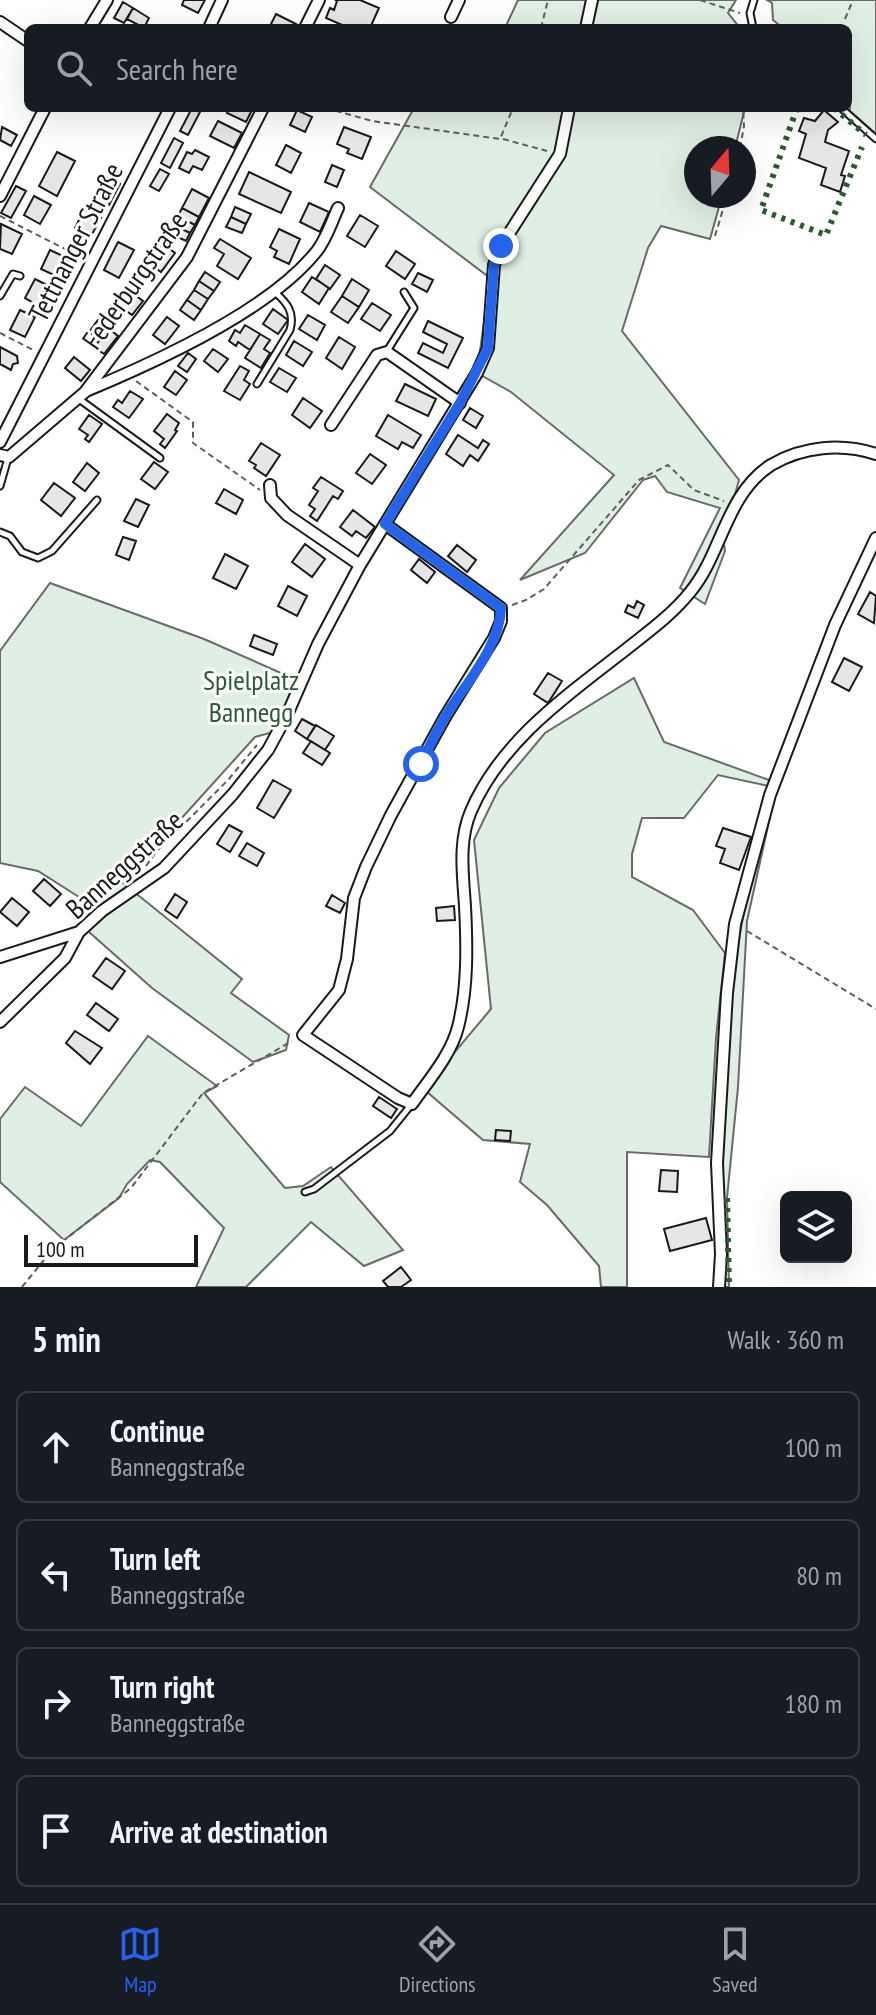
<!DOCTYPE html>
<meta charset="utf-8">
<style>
:root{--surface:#171b24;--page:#20242c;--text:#f1f3f6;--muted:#9ea1a6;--line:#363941;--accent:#2563eb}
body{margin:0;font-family:"PT Sans Narrow",sans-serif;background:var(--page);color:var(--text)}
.controls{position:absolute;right:24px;bottom:24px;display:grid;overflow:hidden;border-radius:12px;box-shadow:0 8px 32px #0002}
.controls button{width:72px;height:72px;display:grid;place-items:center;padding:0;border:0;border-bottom:2px solid var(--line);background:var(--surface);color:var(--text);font:40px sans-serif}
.compass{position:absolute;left:684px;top:136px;width:72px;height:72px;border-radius:50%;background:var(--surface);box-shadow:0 8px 32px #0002;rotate:19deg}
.scale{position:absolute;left:24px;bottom:20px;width:174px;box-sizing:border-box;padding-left:8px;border:4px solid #1a1a1a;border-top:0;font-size:22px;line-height:28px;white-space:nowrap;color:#1a1a1a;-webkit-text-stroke:6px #fff;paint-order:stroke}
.stop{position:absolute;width:24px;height:24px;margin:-18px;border:6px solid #2563eb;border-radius:50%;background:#fff}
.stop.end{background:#2563eb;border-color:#fff;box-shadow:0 2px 8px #0008}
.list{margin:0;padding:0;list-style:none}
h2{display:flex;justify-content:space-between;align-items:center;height:104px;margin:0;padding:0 32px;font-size:34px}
h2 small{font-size:26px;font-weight:400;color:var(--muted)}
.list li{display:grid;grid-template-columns:52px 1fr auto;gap:24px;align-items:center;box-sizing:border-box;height:112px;margin:0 16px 16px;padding:0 16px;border:2px solid var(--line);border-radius:12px}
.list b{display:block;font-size:30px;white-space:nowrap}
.list p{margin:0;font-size:26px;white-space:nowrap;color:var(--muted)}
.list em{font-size:26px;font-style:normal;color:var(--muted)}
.icon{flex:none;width:44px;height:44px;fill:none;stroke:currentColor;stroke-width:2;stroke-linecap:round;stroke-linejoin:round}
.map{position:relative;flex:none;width:876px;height:1287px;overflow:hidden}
.search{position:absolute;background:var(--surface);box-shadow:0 8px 32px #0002;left:24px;right:24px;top:24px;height:88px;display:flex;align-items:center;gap:20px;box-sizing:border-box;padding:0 28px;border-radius:12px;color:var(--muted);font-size:30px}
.sheet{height:616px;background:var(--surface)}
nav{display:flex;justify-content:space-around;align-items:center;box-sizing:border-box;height:112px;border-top:2px solid var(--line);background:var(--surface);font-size:22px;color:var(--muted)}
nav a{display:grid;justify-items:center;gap:4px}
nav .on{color:var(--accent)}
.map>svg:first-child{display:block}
.green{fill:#e0efe3;stroke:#6a6a6a;stroke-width:2}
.building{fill:#e6e6e6;stroke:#1a1a1a;stroke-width:2}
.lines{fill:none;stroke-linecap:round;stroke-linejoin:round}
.service-casing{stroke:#1a1a1a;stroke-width:9}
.minor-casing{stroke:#1a1a1a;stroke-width:14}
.path{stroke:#5f5f5f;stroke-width:2;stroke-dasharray:6 4;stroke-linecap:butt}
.service{stroke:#fff;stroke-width:5}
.minor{stroke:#fff;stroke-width:10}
.hedge{stroke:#2b5a34;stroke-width:6;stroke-dasharray:4 6;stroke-linecap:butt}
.route{stroke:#2563eb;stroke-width:10}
.labels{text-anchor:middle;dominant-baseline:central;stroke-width:6;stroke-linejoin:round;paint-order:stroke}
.street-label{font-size:28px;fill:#1a1a1a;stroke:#fff}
.park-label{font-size:28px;fill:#2b5a34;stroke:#fff}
</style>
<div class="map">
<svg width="876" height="1287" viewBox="0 0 876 1287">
<rect width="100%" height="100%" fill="#fff"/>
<path class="green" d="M518,0H736L728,13L740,28H505Z
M767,0H876V134L850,111L848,28H783L773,20L772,3Z
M414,108H745L735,148H696V196H722L710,239L661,226L648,248L622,331L739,480L723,538L725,551L705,604L680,588L720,508L667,492L655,476L643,480L585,553L520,580L614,475L511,392L477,373L490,278L370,187Z
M50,583L204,639L297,680L285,708L270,733L255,737L123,883L242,979L231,993L289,1035L286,1050L253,1062L152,988L88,931L101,911L38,871L0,863V651Z
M634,678L664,742L769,780V786L718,775L684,818H642L632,854V877L693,910L725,953L716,1038L709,1157L627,1152V1287H601L599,1266L547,1205L520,1182L530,1144L483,1140L426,1091L453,1054L491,1009L474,840L499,788L545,733Z
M770,817L747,921L738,1087L727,1198L729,1287H723C719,1129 718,967 770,817Z
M148,1036L217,1086L204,1093L285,1188L303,1186L331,1167L403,1250L364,1266L311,1222L246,1287H196L224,1228L160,1162L150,1160L127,1184L119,1198L64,1240L0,1182V1119L25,1087L81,1126Z"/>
<path class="building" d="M184,0H205L198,13L182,5Z
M335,0H360L379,8L370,28H349L326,18L330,8L334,10L337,1Z
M123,2L133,8L124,23L114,18Z
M133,8L149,18L144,28L127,19Z
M276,14L296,24L294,28H269Z
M192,108L200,112L188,135L180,131Z
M229,108H253L246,122L227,113Z
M297,110L312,117L305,132L290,125Z
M824,110L838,122L828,130L825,142L849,151L841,175L845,176L840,192L821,185L826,168L799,158L806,134L799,131L804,118L815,121Z
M218,121L242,133L234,148L210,136Z
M2,127L17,135L11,146L0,140Z
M344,127L371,137L362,159L347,153L349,149L337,144Z
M174,138L183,143L170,168L161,163Z
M286,145L301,153L291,173L276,165Z
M195,150L209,157L202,170L193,166L189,173L179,168L187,152L192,154Z
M57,152L75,161L57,196L39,186Z
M332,165L344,170L337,187L325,182Z
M160,169L169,174L159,191L150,186Z
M249,172L291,192L281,213L239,194Z
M105,176L120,184L109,205L94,197Z
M16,186L26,191L11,218L1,213Z
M192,189L209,198L199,217L182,208Z
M34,196L51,205L40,224L24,215Z
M309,203L329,212L320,232L300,222Z
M235,207L251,214L246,224L231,217Z
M182,208L199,217L195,225L178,216Z
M84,210L101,218L91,236L75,228Z
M360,215L378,226L365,247L347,236Z
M178,216L195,225L190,233L174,225Z
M231,217L246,224L242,233L226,227Z
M1,224L22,234L12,254L0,249Z
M174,225L190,233L186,241L169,233Z
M279,229L300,239L289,264L274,257L277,251L270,247Z
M220,239L251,258L238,279L217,266L224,254L214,248Z
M118,242L134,250L119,278L104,270Z
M163,244L175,253L161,272L149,263Z
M50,250L67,258L58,277L41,269Z
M396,251L415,264L405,279L386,266Z
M325,265L340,275L330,289L316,279Z
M205,272L220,282L214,291L199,281Z
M418,273L433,280L427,292L412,284Z
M312,277L329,288L319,304L302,292Z
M35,279L51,287L41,307L25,298Z
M352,279L369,290L359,307L342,296Z
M199,281L214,291L208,299L194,290Z
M194,290L208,299L201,310L187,300Z
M131,292L143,301L132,315L120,306Z
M342,296L359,307L348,323L331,312Z
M187,300L201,310L194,320L180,310Z
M372,303L391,315L380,331L361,319Z
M273,309L288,320L278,334L263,324Z
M20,310L35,317L25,337L10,330Z
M308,315L325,325L317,340L299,329Z
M167,317L179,326L165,344L153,335Z
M98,320L118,336L104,354L94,347L100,340L89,332Z
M428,321L463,338L448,368L418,353L423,343L443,353L447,344L423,332Z
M245,325L260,334L250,350L238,342L236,346L229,341L235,330L240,333Z
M260,334L270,340L264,349L270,353L261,368L245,358Z
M339,337L355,347L342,369L326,358Z
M294,341L312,352L303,366L286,355Z
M0,347L17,356L18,363L13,364L11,370L0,364Z
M213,349L228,359L218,372L204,361Z
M188,353L196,359L187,372L178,366Z
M74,357L90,370L81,381L65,368Z
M240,366L249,371L244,380L250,384L240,400L224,391Z
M279,368L296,378L287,392L270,382Z
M175,371L187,380L176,395L164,387Z
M405,384L436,399L428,416L396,401Z
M130,391L143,399L129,418L113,407L118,400L122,403Z
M303,398L322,411L310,428L292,415Z
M470,408L483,416L476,428L463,420Z
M167,414L179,423L175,430L177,431L165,448L160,444L164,439L154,431Z
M89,415L102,424L89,442L85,439L88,435L79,429Z
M388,415L421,435L413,448L402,442L398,449L376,436Z
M458,435L478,448L483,440L489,444L478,461L470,455L463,466L446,454Z
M261,443L280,455L266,476L254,468L256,465L249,461Z
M370,454L386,465L372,484L356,473Z
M154,462L168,472L155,489L141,479Z
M87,463L99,473L85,491L73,482Z
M321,477L343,491L338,499L333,496L317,521L310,516L315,509L309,505L318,491L313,488Z
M54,483L75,498L61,516L41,500Z
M224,489L243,500L236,514L216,503Z
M136,499L149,505L138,527L124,521Z
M353,510L375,527L366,538L356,531L352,536L340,527Z
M123,537L136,541L129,560L116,555Z
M305,544L325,559L312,577L292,562Z
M457,545L476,560L467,572L448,556Z
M225,554L248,566L236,589L213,578Z
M419,559L435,572L427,583L411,570Z
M288,586L307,596L297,616L278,606Z
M870,592L876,596L874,623L858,614Z
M637,601L644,605L638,618L625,612L628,605L634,608Z
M254,635L277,644L273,655L250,646Z
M844,658L862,667L849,691L832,682Z
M548,673L562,681L548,703L534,694Z
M302,719L315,726L307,739L295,731Z
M316,725L334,736L325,750L307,739Z
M311,741L330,753L322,765L303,753Z
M273,780L291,790L274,818L257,808Z
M229,825L242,832L230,852L217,844Z
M723,828L751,837L739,870L720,863L725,849L716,846Z
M247,843L264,853L257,866L239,856Z
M44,879L61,894L50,906L33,891Z
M175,894L187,902L177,918L165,910Z
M332,895L345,903L340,913L326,906Z
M12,898L29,912L17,926L0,912Z
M454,906L455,920L437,921L436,908Z
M106,958L125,971L112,989L93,976Z
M96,1003L118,1019L109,1031L87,1015Z
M75,1031L102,1048L90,1064L66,1043Z
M379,1097L397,1109L391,1118L373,1106Z
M496,1130L511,1131L510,1141L495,1140Z
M661,1170L678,1171L677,1192L659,1191Z
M706,1218L712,1240L670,1251L664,1229Z
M401,1267L411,1280L401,1287H388L383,1281Z"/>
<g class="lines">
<g class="service-casing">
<path id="service" d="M753,28L750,13L754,0
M841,108L876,139
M0,296L13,274L20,276
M387,351L414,308L404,292
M257,384L290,330C295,312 287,303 275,292
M79,399L160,458
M0,486L8,458
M0,532L10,536L22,552L38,558L52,551L97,500
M305,1192L314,1189L390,1131L411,1105"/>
</g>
<g class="minor-casing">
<path id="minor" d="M451,17L459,0
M0,22L28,41
M90,28L107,0
M209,28L222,0
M305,28L319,0
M586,28L592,0
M0,196L45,108
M86,391C156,362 269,311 316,252C326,240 332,221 338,208
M331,425L377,355L387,352L460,403
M0,442L170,108
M0,455L9,457L85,392L187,257L263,108
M270,485L271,498L287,515L360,565
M385,524L501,608V621L494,638L445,717L391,815L366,867L354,898L347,959L339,990L303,1035L398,1098L412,1104C428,1081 451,1055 458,1027C468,988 467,945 465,906C463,875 458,841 471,811C501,741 566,696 624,651C648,632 672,615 691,591C722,553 726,494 771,465C803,446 842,443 876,454
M0,957L79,932
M0,1022L65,958L79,932L102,911L164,868L233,794L268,750L287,715L318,644L360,565L477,373L488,348L494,265L501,246L560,154L569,108
M719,1287L721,1254L717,1163L727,993L735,924L770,795L835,625L876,538"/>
</g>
<path class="path" d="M700,0L740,13
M845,19L853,0
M541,28L548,0
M326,108L372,121L500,139L513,108
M503,139L547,151
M740,148L744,126L743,108
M0,216L81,257
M715,236L727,196
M0,333L35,351
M136,381L193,422V443L260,490
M512,605L526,600L544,589L639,480L668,465L694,490L724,501
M146,866L156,852L228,780L257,745
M747,931L876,1009
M22,1287L53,1249L131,1188L203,1093L292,1041"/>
<use href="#service" class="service"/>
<use href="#minor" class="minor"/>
<path class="hedge" d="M797,108L761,210L826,235L862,147
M834,108L866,135
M727,1198L729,1287"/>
</g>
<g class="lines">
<path class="route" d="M421,764C429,747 437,730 447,714C466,683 500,646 501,608L385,524L460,403L488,348L494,265L501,246"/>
</g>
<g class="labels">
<g class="street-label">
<text transform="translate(75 242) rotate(-63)">Tettnanger Straße</text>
<text transform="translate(134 280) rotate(-55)">Federburgstraße</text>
<text transform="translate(124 864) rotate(-42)">Banneggstraße</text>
</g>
<g class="park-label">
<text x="251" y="679">Spielplatz<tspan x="251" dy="32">Bannegg</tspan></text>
</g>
</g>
</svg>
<div class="controls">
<button><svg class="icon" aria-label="layers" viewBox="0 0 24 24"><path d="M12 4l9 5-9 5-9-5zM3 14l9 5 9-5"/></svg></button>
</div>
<svg class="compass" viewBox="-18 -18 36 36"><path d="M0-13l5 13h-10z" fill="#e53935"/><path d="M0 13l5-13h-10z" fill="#9ea1a6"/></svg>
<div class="scale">100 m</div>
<div class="stop" style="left:421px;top:764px"></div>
<div class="stop end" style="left:501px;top:246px"></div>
<div class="search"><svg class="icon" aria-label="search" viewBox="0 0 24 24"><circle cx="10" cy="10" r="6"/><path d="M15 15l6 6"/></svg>Search here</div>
</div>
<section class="sheet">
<h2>5 min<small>Walk · 360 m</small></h2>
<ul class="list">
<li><svg class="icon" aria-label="ahead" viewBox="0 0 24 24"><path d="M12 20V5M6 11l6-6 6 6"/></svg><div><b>Continue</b><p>Banneggstraße</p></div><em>100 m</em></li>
<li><svg class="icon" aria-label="left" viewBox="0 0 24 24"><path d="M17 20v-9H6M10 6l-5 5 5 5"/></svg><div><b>Turn left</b><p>Banneggstraße</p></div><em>80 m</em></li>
<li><svg class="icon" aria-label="right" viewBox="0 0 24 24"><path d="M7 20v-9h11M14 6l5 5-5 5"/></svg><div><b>Turn right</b><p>Banneggstraße</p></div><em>180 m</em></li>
<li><svg class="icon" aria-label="arrive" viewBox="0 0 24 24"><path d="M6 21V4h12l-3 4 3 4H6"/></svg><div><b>Arrive at destination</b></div></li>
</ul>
</section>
<nav>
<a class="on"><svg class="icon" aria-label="map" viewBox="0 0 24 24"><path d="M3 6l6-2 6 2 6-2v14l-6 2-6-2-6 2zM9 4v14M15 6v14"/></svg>Map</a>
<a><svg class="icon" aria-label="directions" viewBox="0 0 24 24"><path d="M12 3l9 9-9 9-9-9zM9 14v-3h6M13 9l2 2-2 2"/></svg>Directions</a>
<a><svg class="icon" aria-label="saved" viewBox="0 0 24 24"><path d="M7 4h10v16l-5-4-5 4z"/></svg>Saved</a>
</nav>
